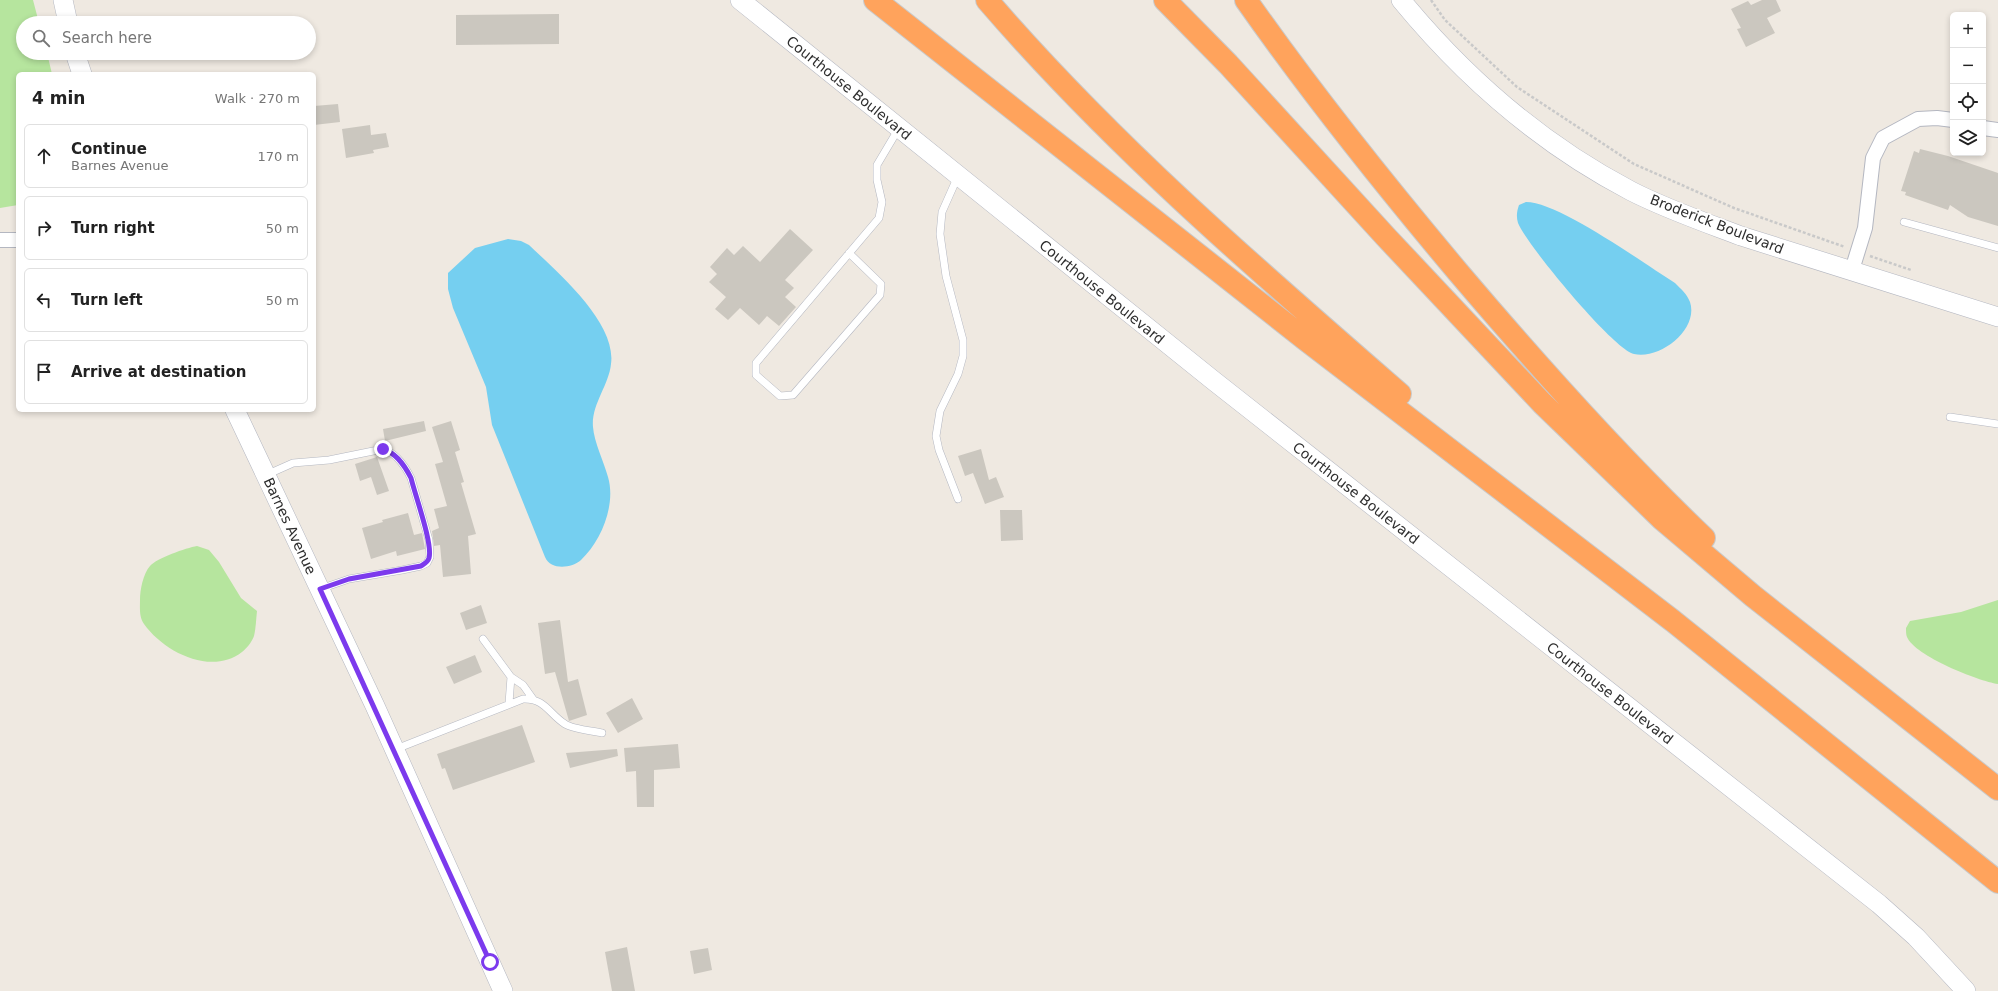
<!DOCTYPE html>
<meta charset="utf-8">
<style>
:root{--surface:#fff;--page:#f2f2f2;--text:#222;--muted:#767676;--line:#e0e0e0}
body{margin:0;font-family:"DejaVu Sans",sans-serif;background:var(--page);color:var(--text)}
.controls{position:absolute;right:12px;top:12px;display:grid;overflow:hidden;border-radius:6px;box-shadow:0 2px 6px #0003}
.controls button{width:36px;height:36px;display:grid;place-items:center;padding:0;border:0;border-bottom:1px solid var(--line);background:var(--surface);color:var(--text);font:20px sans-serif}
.stop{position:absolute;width:12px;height:12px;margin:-9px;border:3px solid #7c3aed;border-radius:50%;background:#fff}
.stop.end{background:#7c3aed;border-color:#fff;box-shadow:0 1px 4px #0008}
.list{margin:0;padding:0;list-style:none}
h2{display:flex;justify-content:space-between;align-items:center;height:52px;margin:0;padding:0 16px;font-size:17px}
h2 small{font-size:13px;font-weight:400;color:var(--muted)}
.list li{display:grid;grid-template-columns:26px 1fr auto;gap:12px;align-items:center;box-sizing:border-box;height:64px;margin:0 8px 8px;padding:0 8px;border:1px solid var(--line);border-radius:6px}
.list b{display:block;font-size:15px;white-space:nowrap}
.list p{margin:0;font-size:13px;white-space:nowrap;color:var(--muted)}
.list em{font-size:13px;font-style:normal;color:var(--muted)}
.icon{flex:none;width:22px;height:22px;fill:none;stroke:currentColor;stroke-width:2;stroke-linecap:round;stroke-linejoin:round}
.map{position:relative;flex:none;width:1998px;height:991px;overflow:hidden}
.search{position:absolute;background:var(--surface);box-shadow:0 2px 6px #0003;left:16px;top:16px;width:300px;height:44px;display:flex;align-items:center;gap:10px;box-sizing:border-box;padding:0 14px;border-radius:22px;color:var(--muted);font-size:15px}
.panel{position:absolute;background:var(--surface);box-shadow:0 2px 6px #0003;left:16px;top:72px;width:300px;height:340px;border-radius:6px}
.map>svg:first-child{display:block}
.green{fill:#b6e59e}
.water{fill:#75cff0}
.building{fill:#cbc7bf}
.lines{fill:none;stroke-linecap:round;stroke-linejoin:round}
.lane-casing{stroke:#b4b7c1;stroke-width:8}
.street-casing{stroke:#b4b7c1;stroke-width:16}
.secondary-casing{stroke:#b4b7c1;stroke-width:20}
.highway-casing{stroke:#c9c9c9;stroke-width:24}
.path{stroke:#c9c9c9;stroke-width:2.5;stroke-dasharray:3 2;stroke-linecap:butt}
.lane{stroke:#fff;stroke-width:7}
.street{stroke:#fff;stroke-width:14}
.secondary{stroke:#fff;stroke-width:19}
.highway{stroke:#ffa35c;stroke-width:22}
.route{stroke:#7c3aed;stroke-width:5}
.labels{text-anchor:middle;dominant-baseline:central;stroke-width:3.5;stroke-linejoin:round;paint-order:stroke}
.street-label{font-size:14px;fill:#2e2e2e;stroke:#fff}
</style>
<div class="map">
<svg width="1998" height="991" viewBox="0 0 1998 991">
<rect width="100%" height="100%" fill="#efe9e1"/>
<path class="green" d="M0,0H33L39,23H23V53H47L52,74H18V205L0,208Z
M197,546L209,550L219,562L241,598L257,611C256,619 256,628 254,636C252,642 246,649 242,652C211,676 164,652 144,624C139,617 140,608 140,600C140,590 143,574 150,566C157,558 186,548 197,546Z
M1998,600V684C1978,681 1915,656 1907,637C1906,635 1906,631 1906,628L1910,621L1961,612Z"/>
<path class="water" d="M1526,202C1559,202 1643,263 1675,283C1681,289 1687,294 1690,302C1699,329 1660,360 1634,354C1614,350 1526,244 1518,223C1516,216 1517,211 1519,205Z
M508,239L521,241L529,245C556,271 617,322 611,364C609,385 591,405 593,427C594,442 604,462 608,477C616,504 602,540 581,560C572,568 551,571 545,557L492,425L486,387L453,308L448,289V273L475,248Z"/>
<path class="building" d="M1762,0H1776L1781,11L1767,18L1775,33L1746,47L1737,29L1741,28L1731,9L1748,1L1751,5Z
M559,14V44L456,45V15Z
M338,104L340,122L314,125V106Z
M370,125L371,135L386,133L389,147L373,150L374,153L346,158L342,129Z
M1920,149L1948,156L1998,173V226L1968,217L1950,205L1948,210L1905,195L1906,192L1901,191L1914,151L1919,153Z
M790,229L813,250L785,280L794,288L785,297L796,307L779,326L767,316L759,325L740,308L728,320L715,309L726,297L709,282L717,274L710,267L727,248L734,255L743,246L760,262Z
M424,421L426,431L385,441L383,429Z
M451,421L460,450L455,452L464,482L461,483L476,534L468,536L471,574L443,577L440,545L434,546L432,531L439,528L434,509L447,506L435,464L443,462L432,427Z
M981,449L989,480L996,477L1004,497L985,504L973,473L965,476L958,456Z
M377,457L389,491L377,495L371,477L360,481L355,464Z
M1000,510H1022L1023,540L1001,541Z
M408,513L414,535L422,533L425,549L397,556L396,551L371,559L362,528L383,522L382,520Z
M481,605L487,623L466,630L460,613Z
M560,620L568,682L578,679L587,715L569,721L555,672L545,674L538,623Z
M475,655L482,672L454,684L446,667Z
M632,698L643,719L618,733L606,713Z
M522,725L535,762L453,790L445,768L442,769L437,754Z
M678,744L680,768L654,770V807H637L636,771L626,772L624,748Z
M617,749L618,756L570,768L566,753Z
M627,947L635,991H612L605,952Z
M708,948L712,970L694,974L690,951Z"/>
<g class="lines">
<g class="lane-casing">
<path id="lane" d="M1904,222L1998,248
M849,253L881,284L880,295L793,395L780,396L756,375V363L879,218L882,202L877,180V165L899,128
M1950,417L1998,424
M266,475L293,463L329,460L383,449C396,453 405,466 411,478L429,540L430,557L427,563L421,566L402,570L349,579L320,589
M958,499L939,450L936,436L940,411L958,374L963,356V340L946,276L940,234L942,212L958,176
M483,639L511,677L509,703
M511,677L523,685L533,699
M396,749L523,699C545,698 549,714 565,724C572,729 593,731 602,733"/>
</g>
<g class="street-casing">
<path id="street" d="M1983,128L1998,130
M0,240H18
M1852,270L1865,228L1873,158L1883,138L1918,119L1937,118L1953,120"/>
</g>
<g class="secondary-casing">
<path id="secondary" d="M63,0L68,23
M740,0L1214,381L1879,904L1916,937L1966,991
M1401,0C1466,79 1541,144 1631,191C1666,209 1704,222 1741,236L1998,317
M75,53L82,74
M235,410L375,706L503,991"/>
</g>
<g class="highway-casing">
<path id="highway" d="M875,0L1305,339L1673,621L1998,882
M987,0C1112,145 1256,269 1400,394
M1165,0L1228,64L1386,237L1542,403L1662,519L1753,596L1998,789
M1246,0C1312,94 1384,184 1458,272C1536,364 1617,455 1704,538"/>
</g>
<path class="path" d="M1431,0L1445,20L1517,87L1634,164L1734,208L1845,247
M1870,256L1911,270"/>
<use href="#lane" class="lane"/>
<use href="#street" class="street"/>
<use href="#secondary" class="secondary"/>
<use href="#highway" class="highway"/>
</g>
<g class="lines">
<path class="route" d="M383,449C396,453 405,466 411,478C415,495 433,544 429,558C428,562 424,564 421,566L349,579L320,589L490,962"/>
</g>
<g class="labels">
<g class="street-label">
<text transform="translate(849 88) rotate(39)">Courthouse Boulevard</text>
<text transform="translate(1717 224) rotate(21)">Broderick Boulevard</text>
<text transform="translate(1102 292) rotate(39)">Courthouse Boulevard</text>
<text transform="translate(1356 493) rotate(38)">Courthouse Boulevard</text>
<text transform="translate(290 526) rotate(65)">Barnes Avenue</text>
<text transform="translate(1610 693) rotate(38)">Courthouse Boulevard</text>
</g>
</g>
</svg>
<div class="controls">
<button>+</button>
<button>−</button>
<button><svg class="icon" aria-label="locate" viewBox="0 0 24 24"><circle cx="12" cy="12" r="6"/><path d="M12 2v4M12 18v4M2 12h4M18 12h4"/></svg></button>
<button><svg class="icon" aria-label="layers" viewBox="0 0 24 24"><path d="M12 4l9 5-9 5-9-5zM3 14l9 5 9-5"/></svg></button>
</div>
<div class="stop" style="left:490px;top:962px"></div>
<div class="stop end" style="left:383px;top:449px"></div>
<div class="search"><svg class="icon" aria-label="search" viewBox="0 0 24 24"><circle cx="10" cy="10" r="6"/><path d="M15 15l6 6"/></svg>Search here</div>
<section class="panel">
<h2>4 min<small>Walk · 270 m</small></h2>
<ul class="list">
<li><svg class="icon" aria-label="ahead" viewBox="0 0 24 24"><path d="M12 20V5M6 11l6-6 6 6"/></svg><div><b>Continue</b><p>Barnes Avenue</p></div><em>170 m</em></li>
<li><svg class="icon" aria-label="right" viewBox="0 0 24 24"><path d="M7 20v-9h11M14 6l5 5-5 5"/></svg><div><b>Turn right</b></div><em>50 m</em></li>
<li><svg class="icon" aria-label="left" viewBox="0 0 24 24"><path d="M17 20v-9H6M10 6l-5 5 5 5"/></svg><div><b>Turn left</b></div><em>50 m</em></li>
<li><svg class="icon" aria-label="arrive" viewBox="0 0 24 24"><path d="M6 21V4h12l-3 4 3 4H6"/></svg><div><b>Arrive at destination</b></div></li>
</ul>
</section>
</div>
